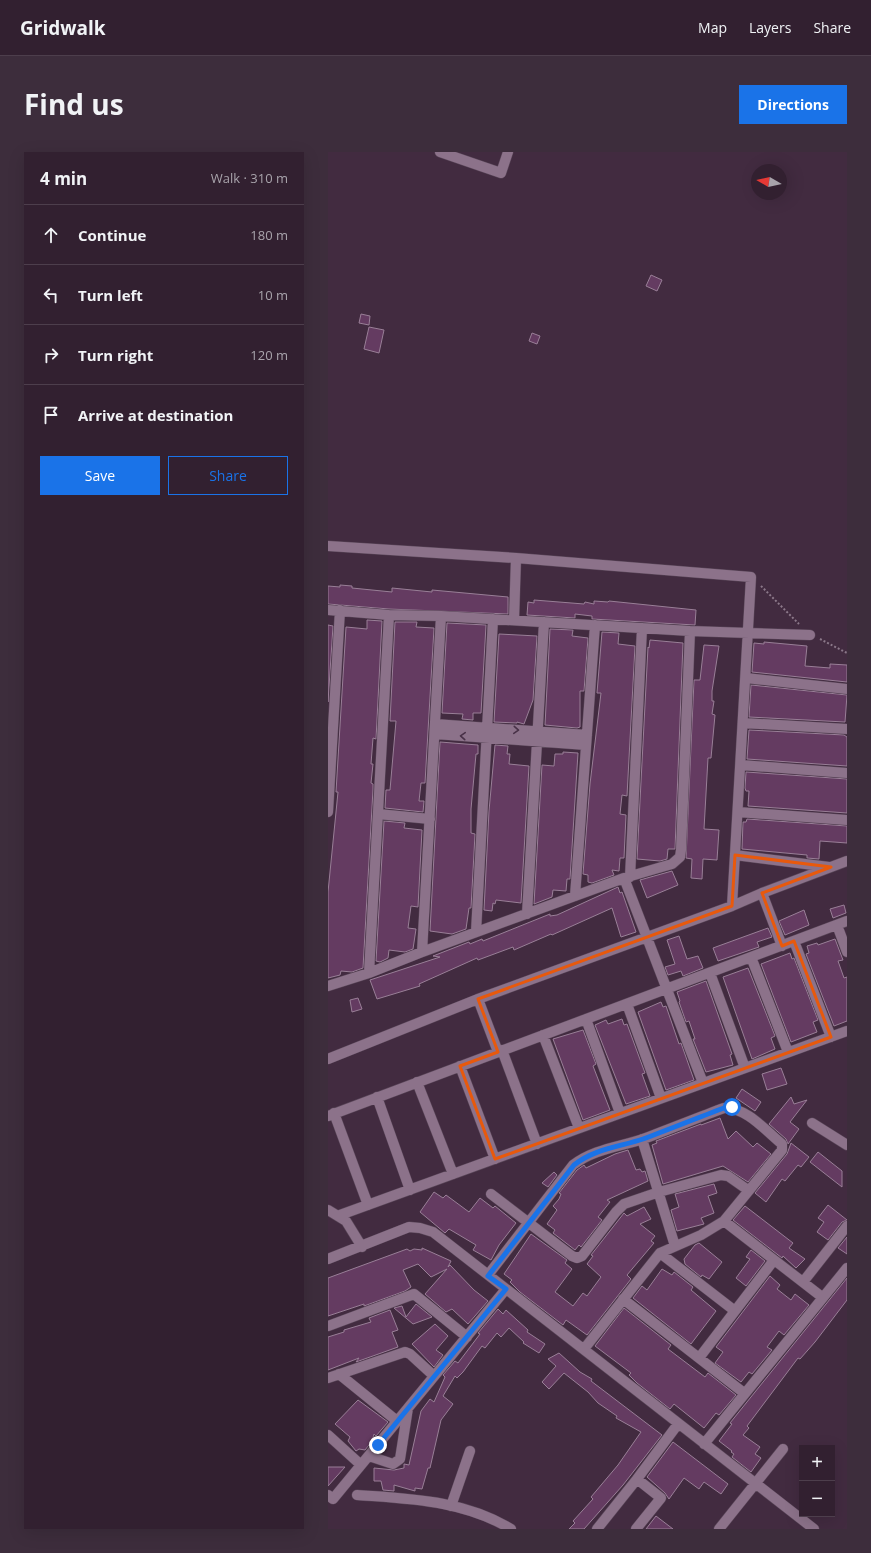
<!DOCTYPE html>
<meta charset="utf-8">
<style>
:root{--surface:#322030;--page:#3d2d3c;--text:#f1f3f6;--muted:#a8a3ab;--line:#4d3e4c;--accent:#1a73e8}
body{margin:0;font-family:"Open Sans",sans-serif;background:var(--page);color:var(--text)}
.controls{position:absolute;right:12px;bottom:12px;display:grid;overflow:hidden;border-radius:0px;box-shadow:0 4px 16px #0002}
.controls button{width:36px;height:36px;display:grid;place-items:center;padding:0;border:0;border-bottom:1px solid var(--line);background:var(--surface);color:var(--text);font:20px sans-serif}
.compass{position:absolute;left:423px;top:12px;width:36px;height:36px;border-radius:50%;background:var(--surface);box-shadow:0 4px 16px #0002;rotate:279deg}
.stop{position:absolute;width:12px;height:12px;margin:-9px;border:3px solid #1a73e8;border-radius:50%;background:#fff}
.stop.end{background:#1a73e8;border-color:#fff;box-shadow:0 1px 4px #0008}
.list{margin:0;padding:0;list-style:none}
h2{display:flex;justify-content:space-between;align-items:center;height:52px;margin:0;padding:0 16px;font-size:17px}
h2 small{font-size:13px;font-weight:400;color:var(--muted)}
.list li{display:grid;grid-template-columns:26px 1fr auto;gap:12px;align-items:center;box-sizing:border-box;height:60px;padding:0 16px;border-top:1px solid var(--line)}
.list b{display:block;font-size:15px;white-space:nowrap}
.list em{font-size:13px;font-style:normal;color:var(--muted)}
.actions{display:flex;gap:8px;padding:12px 16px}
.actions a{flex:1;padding:9px 0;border:1px solid var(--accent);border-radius:0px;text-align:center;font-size:14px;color:var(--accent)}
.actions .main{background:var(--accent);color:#fff}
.icon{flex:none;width:22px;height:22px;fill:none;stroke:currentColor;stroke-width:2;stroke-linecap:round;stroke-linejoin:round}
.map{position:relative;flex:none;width:519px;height:1377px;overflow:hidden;border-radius:0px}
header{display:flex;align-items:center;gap:24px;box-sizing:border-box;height:56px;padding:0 20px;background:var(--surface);border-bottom:1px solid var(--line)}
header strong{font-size:19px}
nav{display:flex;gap:22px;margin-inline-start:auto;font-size:14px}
.intro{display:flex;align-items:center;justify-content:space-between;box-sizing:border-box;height:96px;padding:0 24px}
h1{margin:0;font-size:28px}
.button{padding:10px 18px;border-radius:0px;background:var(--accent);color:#fff;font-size:14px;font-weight:700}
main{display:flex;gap:24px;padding:0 24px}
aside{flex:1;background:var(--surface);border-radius:0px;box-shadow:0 4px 16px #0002}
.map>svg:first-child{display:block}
.building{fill:#643b61;stroke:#997f97}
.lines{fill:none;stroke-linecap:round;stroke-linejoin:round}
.street-casing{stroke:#5a4759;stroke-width:11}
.path{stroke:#8b7889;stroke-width:2;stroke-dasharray:2 2;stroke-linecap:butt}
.street{stroke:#8c728a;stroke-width:10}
.oneway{stroke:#483147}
.route{stroke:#1a73e8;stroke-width:5}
.marked{fill:none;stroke:#e8590c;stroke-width:3;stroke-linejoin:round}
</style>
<header>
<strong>Gridwalk</strong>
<nav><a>Map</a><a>Layers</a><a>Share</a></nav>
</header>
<div class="intro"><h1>Find us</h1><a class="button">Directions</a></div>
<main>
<aside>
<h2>4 min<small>Walk · 310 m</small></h2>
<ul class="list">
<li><svg class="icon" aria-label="ahead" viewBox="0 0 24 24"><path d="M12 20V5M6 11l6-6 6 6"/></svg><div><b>Continue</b></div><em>180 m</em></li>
<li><svg class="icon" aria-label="left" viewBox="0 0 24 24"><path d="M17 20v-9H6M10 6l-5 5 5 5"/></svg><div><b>Turn left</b></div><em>10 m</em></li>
<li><svg class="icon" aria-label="right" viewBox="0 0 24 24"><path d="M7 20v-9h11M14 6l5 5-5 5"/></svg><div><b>Turn right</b></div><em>120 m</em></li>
<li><svg class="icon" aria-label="arrive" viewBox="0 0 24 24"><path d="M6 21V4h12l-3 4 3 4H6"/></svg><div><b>Arrive at destination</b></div></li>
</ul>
<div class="actions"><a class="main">Save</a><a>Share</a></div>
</aside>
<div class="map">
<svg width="519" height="1377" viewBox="0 0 519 1377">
<rect width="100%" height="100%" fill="#422b40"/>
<path class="building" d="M323,123L334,128L329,139L318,134Z
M33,162L42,164L41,173L31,171Z
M41,175L56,178L51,201L36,197Z
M204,181L212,184L209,192L201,189Z
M12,433L24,434V436L64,440V436L104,440V438L180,445V462L61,457L0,452V434L12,435Z
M206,448L256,452L257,450L266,452V449L280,450L281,449L368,458L367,473L264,467V464L247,462V466L199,463L200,450L206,451Z
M39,468L54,469L48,587L45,586L43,612H45L43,631L45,632V637L35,816L24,820L13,819L12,823L0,826V740L10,640H8L18,475L39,477Z
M67,470H89L88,475L106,476L97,631H93L91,649H96L95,660L57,656L58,638H62L68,569H62Z
M119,471L158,473L153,561H145V568L134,567L135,562L114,561Z
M0,473L5,474L0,550Z
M222,477L245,478L244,484L260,486L256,539H252V575L249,576L217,573Z
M274,480L291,481L290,492L307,494L299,644L294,643L292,662L298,663L296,706H292L291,719L284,718L286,723L264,731L260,730V723L255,722L262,632L273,541H269Z
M171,482L209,484L205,548L196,572L189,570V571L166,570Z
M322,488L355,491L347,697H340L339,707L332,709L309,707L320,495L321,496Z
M436,490L479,494L477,514L502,516V512L519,513V530L424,520L426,491L436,492Z
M376,493L391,494L384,539V549H386L384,562L387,563L383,606H380L376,677L391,678L389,708L375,707L374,727L363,726L364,707L358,706L366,528H372Z
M423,533L519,543L517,570L421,565Z
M421,578L516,583L519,585V614L419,607Z
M112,590L150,593V602H148L143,657V681L147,682L143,756H141L138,777L124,782L102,779Z
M167,593L180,594L179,602H182L181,612L201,614L193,751L168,748L167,752L165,751L164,759L156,758L161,659Z
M235,600L250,601L242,727H239L238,739L225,738L224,745L206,752L214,613L226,614L227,602H235Z
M418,620L519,627V661L420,654L421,639H418L417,636Z
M419,667L519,674V691L492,689L491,707L479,706V703L414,697L415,670H418Z
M56,669L77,671L76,676L94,678L90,755L83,754L80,776L88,777L85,797L77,800L61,798L60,806L52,810L48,809Z
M344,719L350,733L319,746L312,728Z
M290,735L292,741L294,740L308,780L293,785L284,756L224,783L223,782L186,798L185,795L150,808L149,806L91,832L92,834L49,847L42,828L112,805L105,804L141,790L142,792L154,787L155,789L222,762V764L229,763Z
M516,753L518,761L505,766L502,757Z
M476,758L481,773L457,783L451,769Z
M440,776L444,785L429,790L431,795L390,809L385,796Z
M351,784L359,807L370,804L375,816L355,824L353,819L340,823L337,815L347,812L339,788Z
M507,787L515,808L510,809L516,826L519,825V869L506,874L478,802L481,801L479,794L489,791L490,793Z
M462,801L464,807L466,806L490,868L485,870L489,880L463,890L433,812Z
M420,816L447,884L443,886L447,897L424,907L395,825Z
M378,829L404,902L402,903L405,913L378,920L365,887H367L361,869L358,870L351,850L352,849L349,840Z
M30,846L34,857L24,860L22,848Z
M333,850L335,855L338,854L351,892L353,891L366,928L338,938L310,860Z
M294,867L296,873L299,872L317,921L314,922L322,944L298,952L267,873L278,868L280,872Z
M255,878L268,912L265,914L282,958L255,968L225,887Z
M453,916L459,932L439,938L434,922Z
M414,937L433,950L427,959L408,946Z
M463,945L466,952L479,948L462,970L471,977L460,992L458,987L441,972Z
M392,966L400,987L408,979L425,995L429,991L443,1002L420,1030L395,1014L335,1032L324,993L329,991L328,989L373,972V973Z
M463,991L481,1005L473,1015L470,1013L457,1029L454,1027L438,1050L427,1041L459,1002Z
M300,998L308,1018L312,1017L314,1020L317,1019L320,1029L279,1048L282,1050L270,1065L274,1068L253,1095L251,1093L247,1098L225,1081L227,1078L219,1072L229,1058L225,1054L231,1047L233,1042L231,1041L249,1018L256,1013L258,1016L287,1002Z
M490,1000L514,1019V1035L482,1010Z
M226,1020L229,1023L220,1035L214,1031Z
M386,1032L389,1041L380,1044L386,1061L373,1066L376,1072L349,1079L343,1058L351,1055L347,1042Z
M106,1040L115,1046L118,1043L141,1060L152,1046L165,1056L167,1054L188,1071L171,1093L163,1108L145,1098L148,1093L121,1077L117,1081L92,1060Z
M500,1053L519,1068L514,1070L500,1088L489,1080L496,1070L490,1066Z
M417,1054L465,1091L461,1096L477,1107L468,1116L455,1104L454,1106L405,1068Z
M316,1055L323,1067L312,1072L327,1084L323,1089L326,1091L299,1123L303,1127L259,1183L238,1168L235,1173L192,1140L182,1130L184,1128L176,1122L203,1082L239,1108L237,1111L244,1117L227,1140L245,1154L255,1141L259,1144L273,1125L259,1112L265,1104L263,1103L296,1061L299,1064Z
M519,1085V1102L510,1096Z
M371,1091L394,1110L381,1127L374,1123L373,1125L357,1112L356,1107L367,1093Z
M94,1096L123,1109L120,1115L122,1113L146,1138L160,1149L140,1172L124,1157L118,1160L97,1142L119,1117L103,1125L90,1112L75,1118L83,1135L77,1139L36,1154V1152L0,1164V1126L79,1097L82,1099L86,1097L94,1098Z
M423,1098L437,1109L418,1134L408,1126L422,1107L418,1105Z
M334,1117L344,1123L346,1120L365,1135L363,1138L388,1159L363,1192L305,1146L314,1134L319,1138Z
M442,1124L452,1133L449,1137L463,1148L467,1142L481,1153L456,1183L451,1179L439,1195L444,1198L424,1222L421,1220L413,1230L387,1211L395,1200L388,1195Z
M519,1126V1148L487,1190L472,1207L470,1206L419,1274L421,1276L415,1283L432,1295L427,1302L433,1306L423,1320L404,1305L406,1302L403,1300L404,1299L391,1289L404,1272L402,1271Z
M88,1152L104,1165L85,1172L66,1156L74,1154L78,1165Z
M296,1156L343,1193L340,1197L377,1225L380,1221L408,1243L391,1263L388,1261L376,1276L346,1252L342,1257L309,1231L301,1223L303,1221L267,1194Z
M170,1157L175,1162L178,1158L200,1178L199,1180L217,1192L211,1201L195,1191L196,1190L181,1176L173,1185L169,1181L157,1196L154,1194L135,1220L129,1226L127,1224L115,1244L125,1252L113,1268L102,1316H100L94,1337L87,1336V1339L66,1333V1339L55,1338L53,1329H46V1316L66,1318L76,1316V1312L81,1313L93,1259L102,1247L106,1250L117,1225L115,1223L127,1209L130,1211L152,1182L150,1181Z
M62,1158L70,1178L64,1180L70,1195L28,1210L31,1206L0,1218V1185L16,1180V1178L43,1170L41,1166Z
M107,1172L120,1184L108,1198L115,1203L106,1215L84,1192Z
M231,1201L252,1220L264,1227L263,1229L334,1283L295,1333L256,1377H241L247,1371L245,1369L265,1347L263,1345L290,1313L313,1280L288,1266L289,1264L270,1251L260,1240L236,1221L221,1237L214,1230L228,1214L220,1207Z
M30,1248L60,1270L48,1284L46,1282L44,1289L37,1298L31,1297L28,1299L20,1289L22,1285L7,1272Z
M345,1290L400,1332L393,1342L376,1330L371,1337L356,1326L341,1347L337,1341L319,1325Z
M0,1315H17L0,1334Z
M328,1364L345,1377H318Z"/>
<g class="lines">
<g class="street-casing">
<path id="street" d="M112,0L173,21L180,0
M0,394L188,406L423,425L404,754
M0,458L61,463L113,464L362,479L482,483
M186,468L188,406
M418,526L519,537
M415,571L519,577
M107,572L259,583
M107,582L258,593
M413,613L519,621
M0,660L12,458
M410,660L519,668
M50,662L102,667
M407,703L501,715
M302,725L314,476
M296,726L375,931
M434,741L454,794
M247,744L267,473
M199,762L216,470
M509,773L519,800
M148,780L165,467
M466,789L503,885
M94,800L113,464
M423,805L460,900
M41,821L61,463
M382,821L417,916
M0,834L41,821L94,800L296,726L344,712L352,705L353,698L362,479
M150,847L170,900
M299,852L333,946
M258,867L292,961
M215,883L251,976
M174,898L209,992
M0,907L150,847L404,754L434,741L519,709
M132,914L167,1007
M89,930L125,1022
M49,945L82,1038
M6,961L40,1053
M0,964L519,769
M484,971L519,993
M314,987L347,1094
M163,1042L244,1104L249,1106L254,1104L288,1060L296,1052L331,1040L393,1023L400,1024L420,1038
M0,1058L18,1069L34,1095
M12,1063L519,879
M396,1069L494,1145
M332,1101L407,1159
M0,1107L81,1075L92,1076L105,1080L486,1377
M160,1123L245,1013C266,997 291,995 315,987C342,977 369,966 396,956C418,955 437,978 454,992V998L396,1069L373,1083L332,1101L256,1197
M475,1130L519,1074
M295,1147L416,1241
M0,1174L86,1142L139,1185
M371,1206L446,1108
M11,1222L69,1269
M0,1226L77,1200L82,1202L106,1224
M0,1283L33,1313
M376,1292L519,1116
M41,1304L65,1312L72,1307L80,1256
M0,1343L5,1347L178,1137
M29,1343C82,1347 135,1348 183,1377
M123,1354L142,1299
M269,1377L309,1327L350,1272
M308,1377L333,1346L309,1327
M391,1377L455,1297"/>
</g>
<path class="path" d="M433,434L471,472
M492,487L519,501"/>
<use href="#street" class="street"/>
</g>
<defs><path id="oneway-chevron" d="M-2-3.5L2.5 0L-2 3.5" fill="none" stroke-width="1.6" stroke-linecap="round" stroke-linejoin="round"/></defs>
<g class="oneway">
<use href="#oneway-chevron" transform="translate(188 578) rotate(4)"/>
<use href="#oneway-chevron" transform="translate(135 584) rotate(-176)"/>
</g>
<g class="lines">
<path class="route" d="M50,1293L178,1137L160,1124L246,1013C266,997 291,995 315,987C342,977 369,966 396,956L404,955"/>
</g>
<path class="marked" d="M407,703L503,715L434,741L454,794L466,789L503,885L167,1007L132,914L170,900L150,847L404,754Z"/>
</svg>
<div class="controls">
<button>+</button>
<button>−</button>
</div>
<svg class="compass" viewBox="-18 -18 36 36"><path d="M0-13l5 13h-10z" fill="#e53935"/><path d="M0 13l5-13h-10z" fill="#a8a3ab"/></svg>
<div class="stop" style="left:404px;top:955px"></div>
<div class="stop end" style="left:50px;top:1293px"></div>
</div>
</main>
